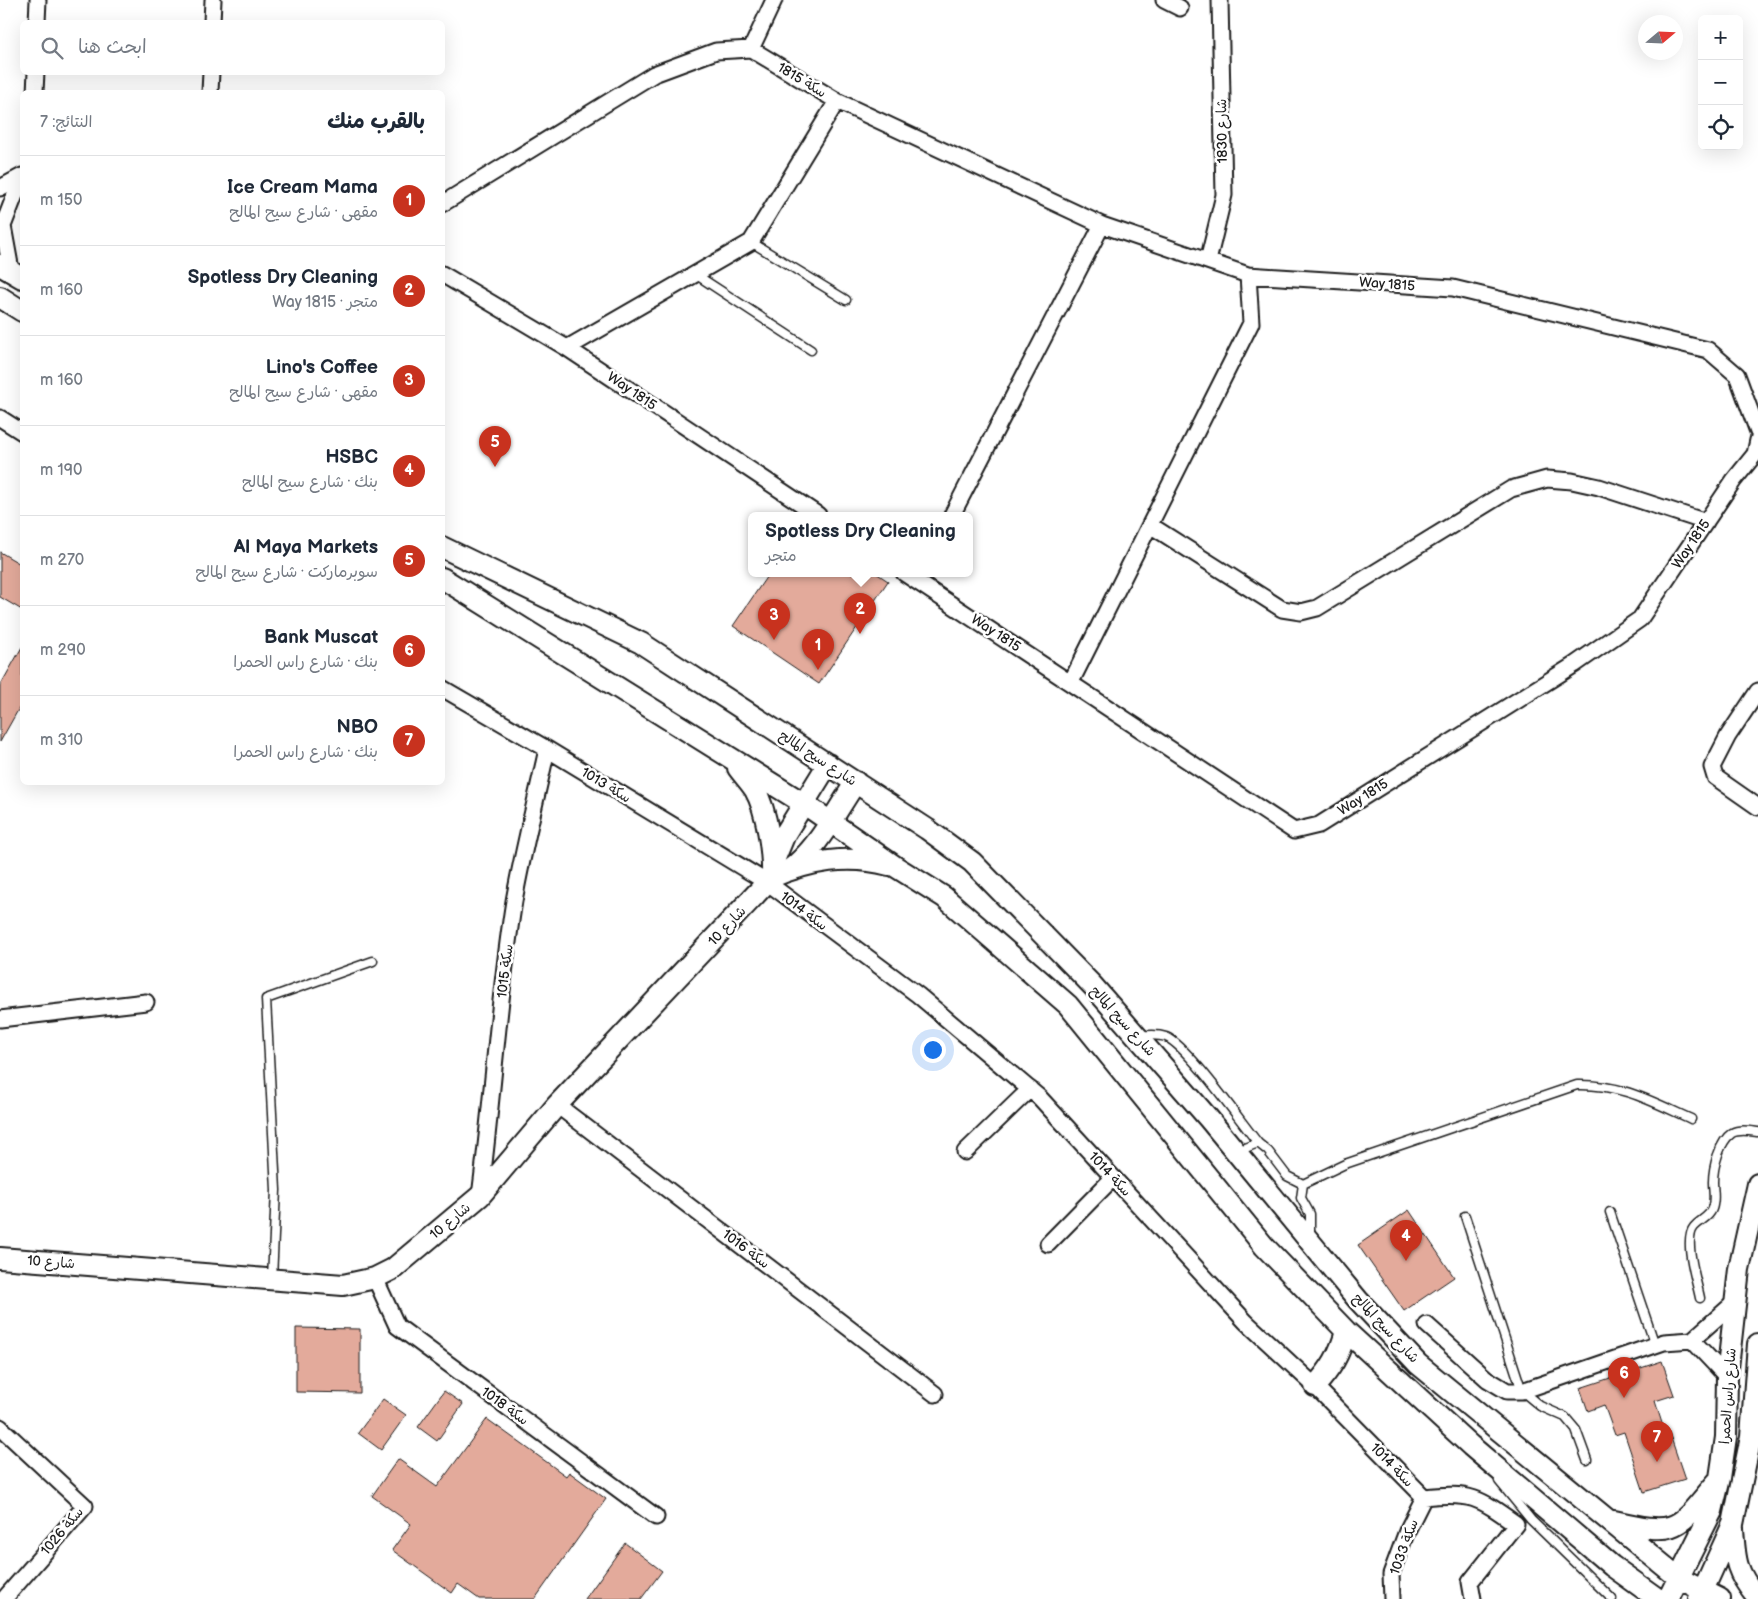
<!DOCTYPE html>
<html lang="ar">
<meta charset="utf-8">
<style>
:root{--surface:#fff;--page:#f2f2f3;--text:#1f2937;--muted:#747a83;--line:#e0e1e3;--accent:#c8321e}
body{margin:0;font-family:"Balsamiq Sans","Playpen Sans Arabic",sans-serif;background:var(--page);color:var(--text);direction:rtl}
.controls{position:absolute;right:15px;top:15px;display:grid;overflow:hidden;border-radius:8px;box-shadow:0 5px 20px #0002}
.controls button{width:45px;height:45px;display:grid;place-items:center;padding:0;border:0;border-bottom:1px solid var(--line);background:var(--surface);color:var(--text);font:25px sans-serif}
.compass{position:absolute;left:1638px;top:15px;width:45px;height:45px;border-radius:50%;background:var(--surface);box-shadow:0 5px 20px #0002;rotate:71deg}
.you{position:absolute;left:932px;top:1049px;width:18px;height:18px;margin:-12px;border:4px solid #fff;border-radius:50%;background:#1a73e8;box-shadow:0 0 0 8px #1a73e833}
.badge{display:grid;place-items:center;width:32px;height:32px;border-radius:50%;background:var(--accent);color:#fff;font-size:16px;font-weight:700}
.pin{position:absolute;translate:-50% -41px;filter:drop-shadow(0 1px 2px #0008)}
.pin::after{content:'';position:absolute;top:26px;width:18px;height:15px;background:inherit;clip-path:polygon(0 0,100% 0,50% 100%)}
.popup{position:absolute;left:748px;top:512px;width:225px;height:65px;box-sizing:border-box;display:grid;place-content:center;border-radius:8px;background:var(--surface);filter:drop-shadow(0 1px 4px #0005);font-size:16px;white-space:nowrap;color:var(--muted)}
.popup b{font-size:19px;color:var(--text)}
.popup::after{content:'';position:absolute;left:50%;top:100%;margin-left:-10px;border:10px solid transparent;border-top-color:var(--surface)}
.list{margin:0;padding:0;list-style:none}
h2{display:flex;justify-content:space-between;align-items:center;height:65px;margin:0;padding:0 20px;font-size:21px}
h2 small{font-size:16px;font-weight:400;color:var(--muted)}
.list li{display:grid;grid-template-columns:32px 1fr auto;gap:15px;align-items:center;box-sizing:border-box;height:90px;padding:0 20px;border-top:1px solid var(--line)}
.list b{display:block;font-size:19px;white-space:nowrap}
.list p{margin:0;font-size:16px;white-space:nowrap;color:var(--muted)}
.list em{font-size:16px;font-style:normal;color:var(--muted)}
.icon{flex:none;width:28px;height:28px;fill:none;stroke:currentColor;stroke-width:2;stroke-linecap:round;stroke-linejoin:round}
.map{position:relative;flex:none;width:1758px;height:1599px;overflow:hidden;direction:ltr}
.search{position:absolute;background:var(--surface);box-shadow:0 5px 20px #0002;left:20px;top:20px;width:425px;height:55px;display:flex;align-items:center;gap:12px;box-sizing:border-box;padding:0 18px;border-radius:8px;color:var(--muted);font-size:19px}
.panel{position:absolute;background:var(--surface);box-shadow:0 5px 20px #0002;left:20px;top:90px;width:425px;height:695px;border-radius:8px;direction:rtl}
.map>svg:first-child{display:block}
.building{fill:#e3aa9b;stroke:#1c1c1c}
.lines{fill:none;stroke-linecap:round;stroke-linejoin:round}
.lane-casing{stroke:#1c1c1c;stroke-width:11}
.street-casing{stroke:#1c1c1c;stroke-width:19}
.secondary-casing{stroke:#1c1c1c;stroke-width:24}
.lane{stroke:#fff;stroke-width:8}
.street{stroke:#fff;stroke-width:15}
.secondary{stroke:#fff;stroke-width:20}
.labels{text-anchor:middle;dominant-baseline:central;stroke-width:5;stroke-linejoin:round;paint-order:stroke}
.street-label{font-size:14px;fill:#1c1c1c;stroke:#fff}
</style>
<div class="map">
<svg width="1758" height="1599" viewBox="0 0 1758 1599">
<rect width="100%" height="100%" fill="#fff"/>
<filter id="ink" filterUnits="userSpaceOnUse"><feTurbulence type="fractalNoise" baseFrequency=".02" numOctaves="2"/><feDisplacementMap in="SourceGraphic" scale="10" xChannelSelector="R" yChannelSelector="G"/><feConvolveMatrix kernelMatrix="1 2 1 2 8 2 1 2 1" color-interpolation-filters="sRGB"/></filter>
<g filter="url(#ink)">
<path class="building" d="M0,552L22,565V610L0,597Z
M769,573H876L888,581L819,684L733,626Z
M22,647V703L0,742V686Z
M1409,1210L1454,1277L1404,1311L1358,1245Z
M296,1328L360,1329V1393L296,1392Z
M1662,1361L1674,1395L1655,1401L1665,1433L1669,1432L1685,1479L1644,1492L1624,1432L1615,1435L1604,1405L1588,1411L1580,1388Z
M444,1391L463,1404L437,1441L418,1427Z
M383,1399L406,1415L381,1450L358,1433Z
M487,1419L566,1476L569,1472L606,1499L535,1599H479L458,1584L452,1593L392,1550L411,1524L372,1496L398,1459L437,1487Z
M625,1543L662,1571L641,1599H585Z"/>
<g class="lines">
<g class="lane-casing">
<path id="lane" d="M751,242L846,300
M695,274L811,350
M1139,1036C1148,1035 1157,1034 1166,1037C1187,1045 1241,1122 1258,1143
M1238,1151L1258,1143L1268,1151L1287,1176L1303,1184L1345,1164L1577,1085C1621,1084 1651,1101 1691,1119
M1303,1184L1301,1198L1310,1214V1234
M1610,1212L1655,1345
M1465,1216L1522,1391L1540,1406L1565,1417L1576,1430L1587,1460
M272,1279L276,1190L266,999L373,961
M1700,1298C1697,1282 1683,1240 1694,1227C1701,1219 1711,1217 1713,1205C1715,1197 1713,1190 1713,1182C1713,1168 1719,1142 1732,1133C1739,1129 1750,1131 1758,1132
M1499,1481L1531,1520L1612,1599"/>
</g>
<g class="street-casing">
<path id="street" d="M1164,0L1180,8
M37,22L38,0
M212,22L213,0
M751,49L774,0
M35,92L36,72
M210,92L211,72
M0,188L22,176
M442,204L654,74L716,51L751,49L837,101L1102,225L1248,275L1453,288L1708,350L1737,375L1758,432
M1208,261L1224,195L1220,0
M11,270L3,226L22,177
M442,274L567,348L818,515
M567,348L751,242L837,101
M0,418L22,432
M952,515L1102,225
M1150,525L1282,609L1301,612L1317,608L1511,489L1547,479L1572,481L1599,487L1706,522
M904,573L1294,831L1319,825L1574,665L1640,619L1734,480L1755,454L1758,440
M1071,682L1251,323L1248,275
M442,688L547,749L768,883L918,995L1040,1098L1246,1322L1315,1386L1424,1497
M1758,691L1728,736L1712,767L1715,777L1758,807
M0,1019L146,1002
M557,1105L935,1394
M965,1152L1030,1089
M480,1196C493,1098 498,999 514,901C523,850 536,800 547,749
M1048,1244L1113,1178
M375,1278L397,1326L656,1517
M1427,1325L1487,1379L1507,1391H1522L1664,1342L1692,1340L1736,1301
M1692,1340L1727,1377
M0,1427L85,1506L4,1599
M1424,1497C1471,1492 1478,1497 1516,1524L1470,1582L1473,1599
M1392,1599L1391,1574L1407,1531L1424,1497"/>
</g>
<g class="secondary-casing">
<path id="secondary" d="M0,265L22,278
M0,297L22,311
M442,547L641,643L927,829L972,862L1093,986L1209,1119L1358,1300L1418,1364L1680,1579L1720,1599
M442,578L803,803L896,867L944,897L1068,1005L1264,1246L1346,1331L1471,1446L1612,1566L1658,1599
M738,768C743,775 750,782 755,790C767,811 773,853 772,877
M773,863L785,834L828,764
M789,870C818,849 836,811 856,782
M772,877C810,861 848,854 889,865
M0,1258L343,1285L375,1278L393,1269L480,1196L557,1105L772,877
M1315,1386C1331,1369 1340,1354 1346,1331
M1614,1521C1679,1536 1676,1530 1717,1482
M1733,1528C1735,1562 1736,1572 1758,1599
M1668,1599L1712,1511L1720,1478L1726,1437L1727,1377L1739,1269L1758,1184
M1699,1599L1733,1524L1751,1437L1758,1344"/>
</g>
<use href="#lane" class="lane"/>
<use href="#street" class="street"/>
<use href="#secondary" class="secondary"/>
</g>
</g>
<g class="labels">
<g class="street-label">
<text transform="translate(802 80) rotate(31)">سكة 1815</text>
<text transform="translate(1222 131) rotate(-91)">1830 شارع</text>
<text transform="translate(1387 284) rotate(4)">Way 1815</text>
<text transform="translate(632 391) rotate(34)">Way 1815</text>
<text transform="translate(1691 544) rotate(-56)">Way 1815</text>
<text transform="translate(996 633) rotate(33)">Way 1815</text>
<text transform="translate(818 758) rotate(33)">شارع سيح المالح</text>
<text transform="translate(606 785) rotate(31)">سكة 1013</text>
<text transform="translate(1363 797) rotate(-32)">Way 1815</text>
<text transform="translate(804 911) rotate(37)">سكة 1014</text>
<text transform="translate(727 926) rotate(-47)">شارع 10</text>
<text transform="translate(505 971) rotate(-83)">سكة 1015</text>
<text transform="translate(1123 1021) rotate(48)">شارع سيح المالح</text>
<text transform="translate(1110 1174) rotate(47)">سكة 1014</text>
<text transform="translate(450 1221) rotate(-40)">شارع 10</text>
<text transform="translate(746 1249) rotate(37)">سكة 1016</text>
<text transform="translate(51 1262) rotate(4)">شارع 10</text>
<text transform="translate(1386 1328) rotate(47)">شارع سيح المالح</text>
<text transform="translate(1728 1396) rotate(-86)">شارع راس الحمرا</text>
<text transform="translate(505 1406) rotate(36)">سكة 1018</text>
<text transform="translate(1392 1465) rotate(46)">سكة 1014</text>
<text transform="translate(62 1531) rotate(-50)">سكة 1026</text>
<text transform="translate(1404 1547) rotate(-70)">سكة 1033</text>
</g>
</g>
</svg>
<div class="controls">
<button>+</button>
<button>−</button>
<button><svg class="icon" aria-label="locate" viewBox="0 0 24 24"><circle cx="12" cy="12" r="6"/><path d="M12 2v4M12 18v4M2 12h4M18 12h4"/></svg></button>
</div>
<svg class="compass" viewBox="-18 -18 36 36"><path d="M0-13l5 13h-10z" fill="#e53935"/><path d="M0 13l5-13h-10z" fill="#747a83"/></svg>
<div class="you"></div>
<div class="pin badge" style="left:818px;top:670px">1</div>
<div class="pin badge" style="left:860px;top:634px">2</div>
<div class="popup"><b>Spotless Dry Cleaning</b>متجر</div>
<div class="pin badge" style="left:774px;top:640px">3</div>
<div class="pin badge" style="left:1406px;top:1261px">4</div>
<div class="pin badge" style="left:495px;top:467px">5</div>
<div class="pin badge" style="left:1624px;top:1398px">6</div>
<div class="pin badge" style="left:1657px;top:1462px">7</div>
<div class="search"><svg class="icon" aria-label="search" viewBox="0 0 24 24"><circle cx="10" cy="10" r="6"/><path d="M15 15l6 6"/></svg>ابحث هنا</div>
<section class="panel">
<h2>بالقرب منك<small>النتائج: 7</small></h2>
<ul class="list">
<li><span class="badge">1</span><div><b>Ice Cream Mama</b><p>مقهى · شارع سيح المالح</p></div><em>150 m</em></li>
<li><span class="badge">2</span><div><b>Spotless Dry Cleaning</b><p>متجر · Way 1815</p></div><em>160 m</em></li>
<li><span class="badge">3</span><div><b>Lino's Coffee</b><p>مقهى · شارع سيح المالح</p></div><em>160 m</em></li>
<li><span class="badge">4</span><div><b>HSBC</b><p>بنك · شارع سيح المالح</p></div><em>190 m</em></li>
<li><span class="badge">5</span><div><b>Al Maya Markets</b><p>سوبرماركت · شارع سيح المالح</p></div><em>270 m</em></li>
<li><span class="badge">6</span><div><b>Bank Muscat</b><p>بنك · شارع راس الحمرا</p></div><em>290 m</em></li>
<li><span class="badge">7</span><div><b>NBO</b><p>بنك · شارع راس الحمرا</p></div><em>310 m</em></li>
</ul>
</section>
</div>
